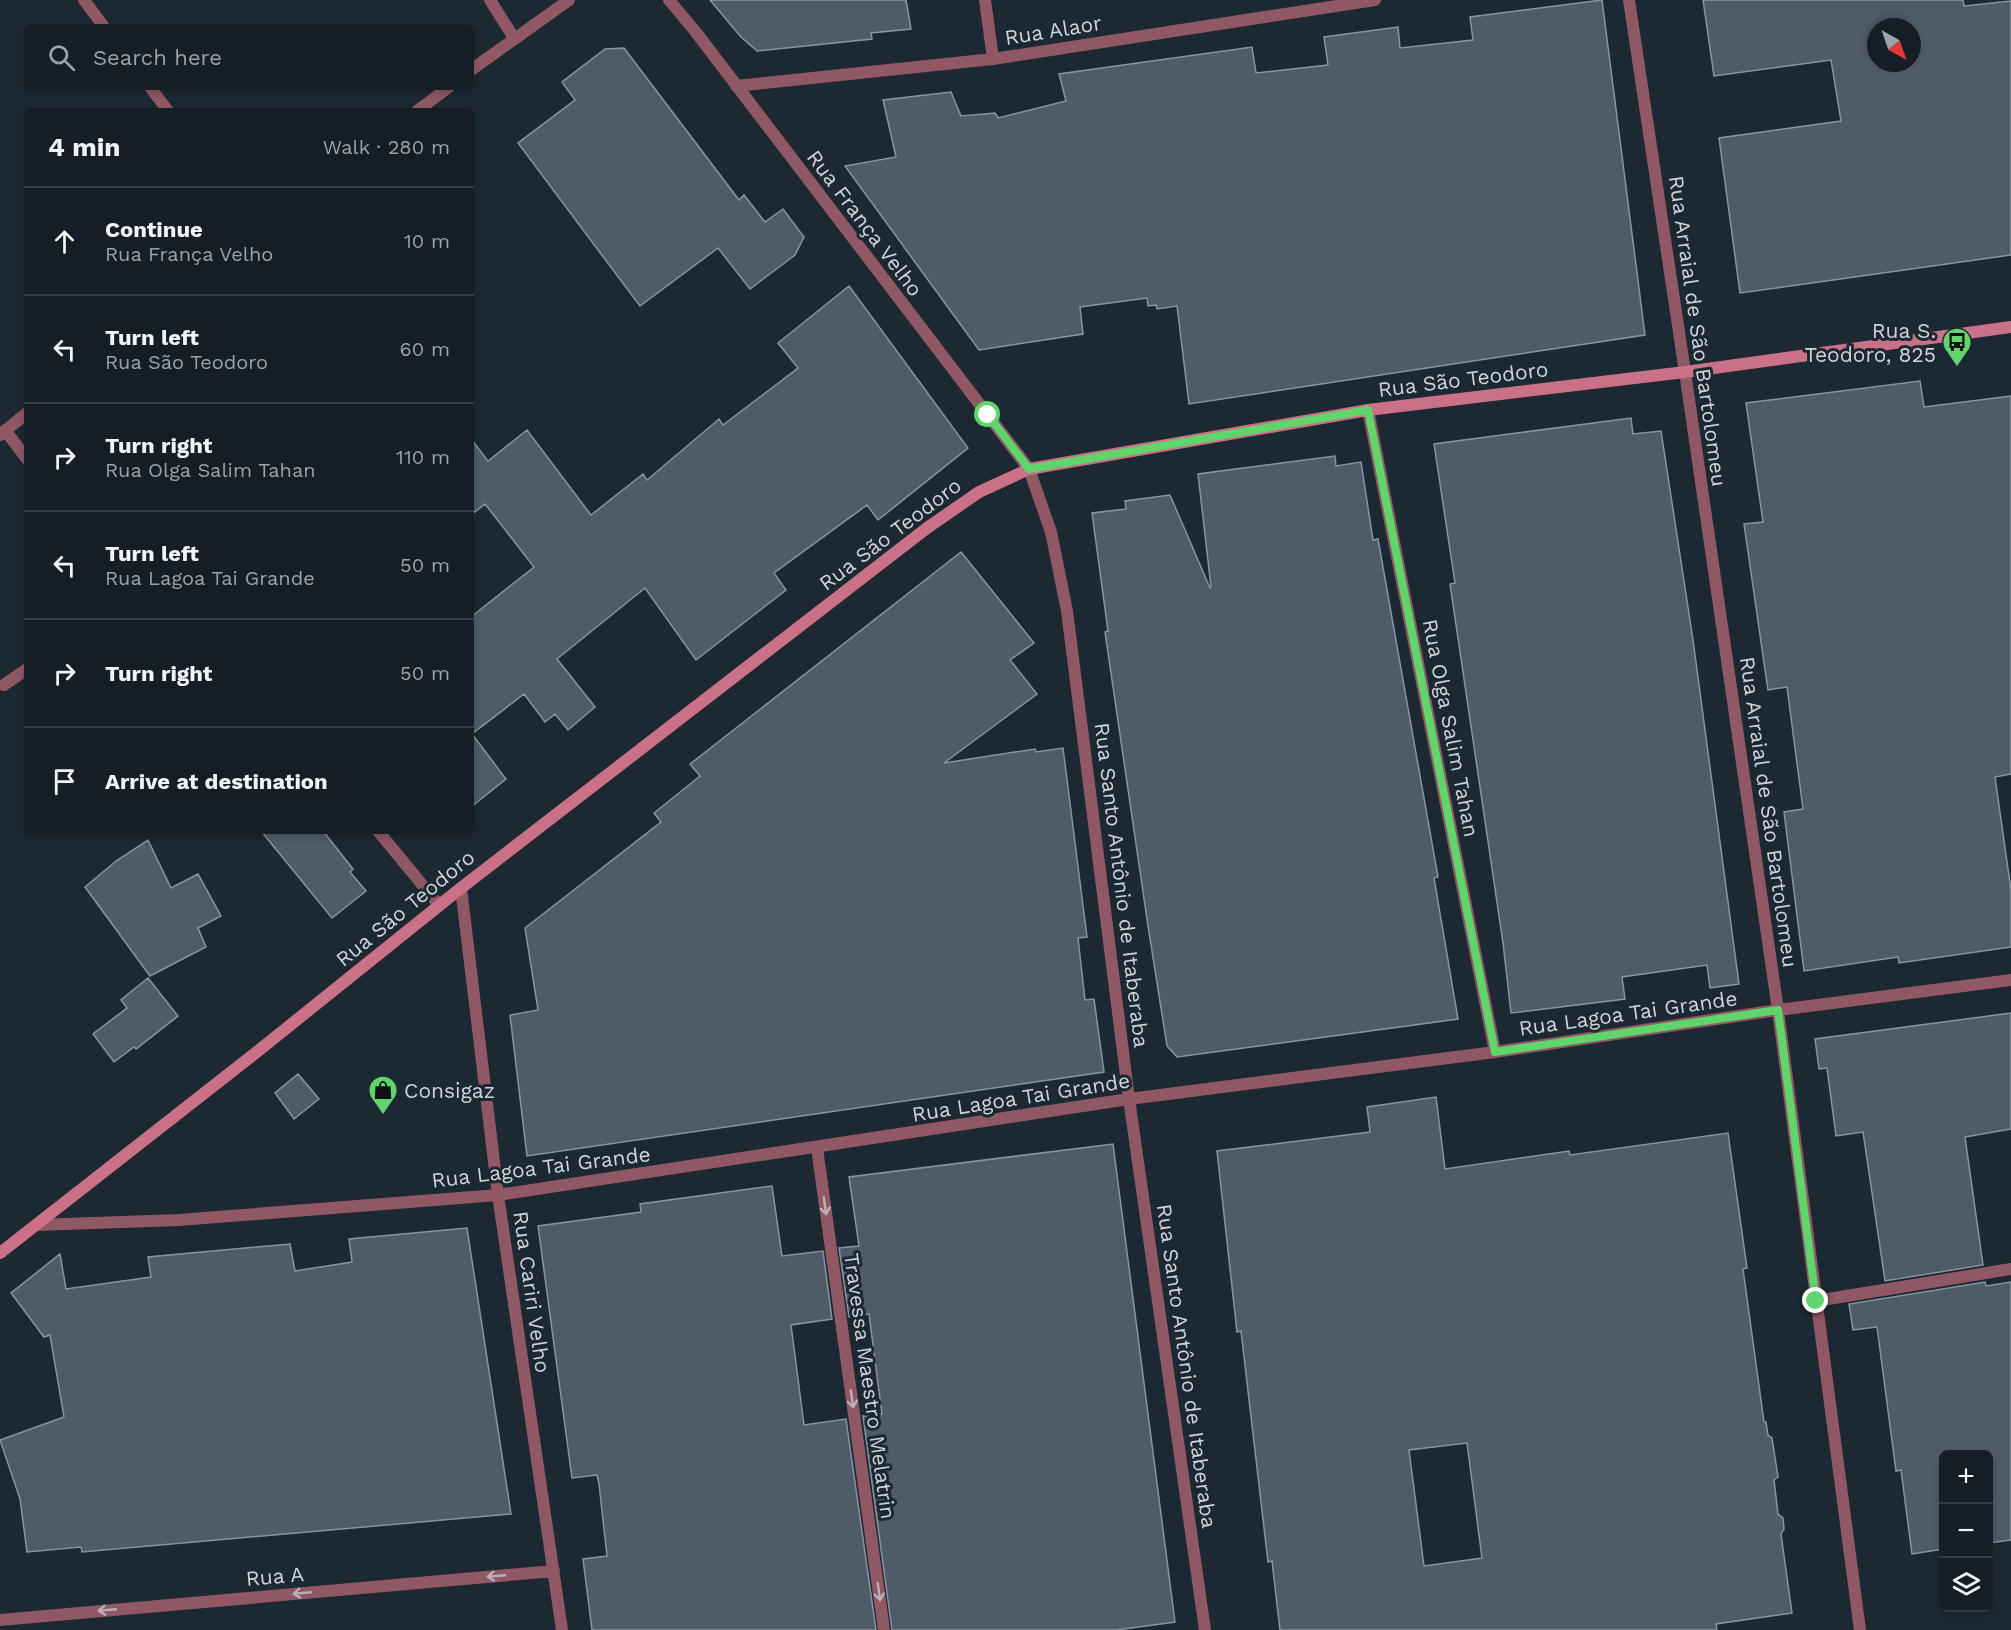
<!DOCTYPE html>
<meta charset="utf-8">
<style>
:root{--surface:#151e26;--page:#1e272e;--text:#f1f3f6;--muted:#9da2a7;--line:#343c43}
body{margin:0;font-family:"Work Sans",sans-serif;background:var(--page);color:var(--text)}
.controls{position:absolute;right:18px;bottom:18px;display:grid;overflow:hidden;border-radius:9px;box-shadow:0 3px 9px #0003}
.controls button{width:54px;height:54px;display:grid;place-items:center;padding:0;border:0;border-bottom:2px solid var(--line);background:var(--surface);color:var(--text);font:30px sans-serif}
.compass{position:absolute;left:1867px;top:18px;width:54px;height:54px;border-radius:50%;background:var(--surface);box-shadow:0 3px 9px #0003;rotate:140deg}
.stop{position:absolute;width:18px;height:18px;margin:-14px;border:4px solid #5fd56b;border-radius:50%;background:#fff}
.stop.end{background:#5fd56b;border-color:#fff;box-shadow:0 2px 6px #0008}
.list{margin:0;padding:0;list-style:none}
h2{display:flex;justify-content:space-between;align-items:center;height:78px;margin:0;padding:0 24px;font-size:26px}
h2 small{font-size:20px;font-weight:400;color:var(--muted)}
.list li{display:grid;grid-template-columns:39px 1fr auto;gap:18px;align-items:center;box-sizing:border-box;height:108px;padding:0 24px;border-top:2px solid var(--line)}
.list b{display:block;font-size:22px;white-space:nowrap}
.list p{margin:0;font-size:20px;white-space:nowrap;color:var(--muted)}
.list em{font-size:20px;font-style:normal;color:var(--muted)}
.icon{flex:none;width:33px;height:33px;fill:none;stroke:currentColor;stroke-width:2;stroke-linecap:round;stroke-linejoin:round}
.map{position:relative;flex:none;width:2011px;height:1630px;overflow:hidden}
.search{position:absolute;background:var(--surface);box-shadow:0 3px 9px #0003;left:24px;top:24px;width:450px;height:66px;display:flex;align-items:center;gap:15px;box-sizing:border-box;padding:0 21px;border-radius:9px;color:var(--muted);font-size:22px}
.panel{position:absolute;background:var(--surface);box-shadow:0 3px 9px #0003;left:24px;top:108px;width:450px;height:726px;border-radius:9px}
.map>svg:first-child{display:block}
.building{fill:#4f5c68;stroke:#8795a2;stroke-width:1.5;fill-rule:evenodd}
.lines{fill:none;stroke-linecap:round;stroke-linejoin:round}
.lane{stroke:#905764;stroke-width:12}
.street{stroke:#905764;stroke-width:12}
.secondary{stroke:#cb7187;stroke-width:12}
.oneway{stroke:#bbafb8}
.route{stroke:#5fd56b;stroke-width:8}
.labels{text-anchor:middle;dominant-baseline:central;stroke-width:6;stroke-linejoin:round;paint-order:stroke}
.street-label{font-size:21px;fill:#ced5dc;stroke:#1c2832}
.poi-label{font-size:21px;fill:#ced5dc;stroke:#1c2832;text-anchor:end}
</style>
<div class="map">
<svg width="2011" height="1630" viewBox="0 0 2011 1630">
<rect width="100%" height="100%" fill="#1c2832"/>
<path class="building" d="M710,0H906L911,29L871,33L872,39L757,51L741,37Z
M1602,0L1645,335L1189,404L1177,306L1157,309L1156,305L1148,306L1147,298L1080,307L1083,334L979,350L845,166L896,157L883,100L951,92L961,116L995,113L998,118L1066,101L1059,74L1252,47L1256,73L1328,65L1324,37L1398,27L1400,48L1473,40L1470,17Z
M1703,0H1963L1964,6L2011,1V255L1740,293L1719,138L1841,121L1831,60L1714,76ZM1876,27H1912V63H1876Z
M624,48L739,200L744,195L765,222L783,209L804,237L795,255L750,289L718,248L640,306L518,143L575,100L562,82L605,49Z
M849,286L968,448L878,520L867,505L774,573L786,590L696,660L645,588L557,659L595,707L568,730L555,714L545,722L524,694L472,734L506,779L471,807V617L534,567L485,504L471,515V439L488,461L527,430L591,515L643,474L647,480L719,419L723,425L798,368L778,343Z
M1920,381L1924,407L2011,396V774L1995,777L2011,890V947L1899,963L1898,957L1804,971L1784,812L1803,809L1787,687L1768,690L1763,656L1744,524L1763,522L1746,403Z
M1631,418L1633,434L1661,431L1693,640L1739,984L1710,988L1707,965L1622,977L1625,999L1511,1013L1503,943L1450,584L1455,583L1434,444Z
M1335,456L1336,466L1361,462L1373,540L1378,539L1438,877L1434,878L1458,1019L1177,1057L1167,1046L1148,926L1105,632L1108,631L1092,513L1126,509L1125,501L1170,495L1210,588L1211,587L1198,474Z
M961,552L1034,643L1010,660L1037,694L944,763L1035,749L1036,752L1063,748L1087,937L1078,938L1085,1000L1094,999L1104,1072L527,1156L510,1015L538,1010L525,928L661,822L654,813L700,776L690,764Z
M261,831H323L353,869L350,872L366,891L332,918Z
M148,840L171,888L198,874L221,916L198,928L206,947L150,976L85,887L116,861Z
M148,978L178,1016L136,1049L134,1047L114,1062L93,1034L127,1008L121,1000Z
M2011,1013V1129L1965,1137L1983,1265L1885,1281L1863,1132L1836,1136L1827,1068L1819,1069L1815,1039Z
M298,1074L319,1099L294,1119L275,1093Z
M1436,1097L1445,1169L1569,1151L1570,1155L1728,1133L1747,1268L1743,1269L1764,1422H1766L1768,1435L1772,1438L1778,1477L1774,1480L1778,1514L1783,1518L1784,1529L1781,1534L1792,1613L1716,1624L1717,1630H1280L1272,1561L1268,1562L1241,1331L1237,1332L1217,1151L1370,1132L1367,1107ZM1467,1443L1482,1558L1424,1566L1409,1450Z
M1113,1144L1175,1622L1116,1630H892L863,1416L882,1414L878,1384L869,1314L849,1317L839,1248L859,1246L849,1177Z
M772,1186L782,1256L823,1251L832,1319L791,1325L804,1425L846,1419L876,1630H592L583,1559L607,1556L599,1484L597,1475L572,1478L538,1226L641,1212L640,1204Z
M467,1228L511,1514L82,1552L81,1547L27,1552L20,1499L0,1440L64,1417L50,1335L44,1337L11,1293L60,1254L66,1289L151,1277L148,1257L290,1244L295,1271L352,1262L349,1239Z
M1985,1282L1986,1286L2011,1282V1540L1989,1543V1455H1944V1549L1912,1554L1901,1470L1896,1471L1877,1327L1853,1330L1849,1304Z"/>
<g class="lines">
<path class="lane" d="M1816,1301L2011,1269"/>
<path class="street" d="M84,0L104,27
M490,0L514,38
M669,0L695,31L1029,469L1051,532L1067,611L1129,1099L1205,1630
M985,0L993,59
M1629,0L1685,372L1778,1010L1860,1630
M471,70L569,0
M736,86L993,59L1375,0
M150,87L168,111
M417,111L449,87
M1368,410L1495,1052
M5,430L27,459
M0,435L27,413
M4,685L27,669
M378,831L439,905
M461,888L498,1195L562,1630
M817,1148L884,1630
M36,1225L179,1220L498,1195L1129,1099L1495,1052L1778,1010L2011,980
M0,1620L554,1571"/>
<path class="secondary" d="M0,1253L258,1051L461,888L927,528L979,492L1029,469L1368,410L1685,372L2011,327"/>
</g>
<defs><path id="oneway-shaft" d="M-6 0H5M1.5-3L5.5 0L1.5 3" fill="none" stroke-width="1.6" stroke-linecap="round" stroke-linejoin="round" transform="scale(1.5)"/></defs>
<g class="oneway">
<use href="#oneway-shaft" transform="translate(825 1206) rotate(82)"/>
<use href="#oneway-shaft" transform="translate(852 1399) rotate(82)"/>
<use href="#oneway-shaft" transform="translate(496 1576) rotate(175)"/>
<use href="#oneway-shaft" transform="translate(879 1592) rotate(82)"/>
<use href="#oneway-shaft" transform="translate(302 1593) rotate(175)"/>
<use href="#oneway-shaft" transform="translate(107 1610) rotate(175)"/>
</g>
<g class="lines">
<path class="route" d="M988,415L1029,469L1368,410L1495,1052L1778,1010L1816,1301"/>
</g>
<defs>
<g id="bus-pin" transform="scale(1.5)"><path d="M0 17L-7.5 6A9.5 9.5 0 1 1 7.5 6Z" fill="#5fd56b" stroke="#1c2832"/><path d="M-5-6H5V4H4V6H2V4H-2V6H-4V4H-5ZM-3.5-4V0h7V-4ZM-3.5 1.2v1.5H-2V1.2ZM2 1.2v1.5H3.5V1.2Z" fill="#111"/></g>
<g id="shop-pin" transform="scale(1.5)"><path d="M0 17L-7.5 6A9.5 9.5 0 1 1 7.5 6Z" fill="#5fd56b" stroke="#1c2832"/><path d="M-5-2.5h2.3a2.7 3.5 0 0 1 5.4 0H5L5.5 6h-11ZM-1.5-2.5h3a1.5 2.3 0 0 0-3 0Z" fill="#111"/></g>
</defs>
<g fill-rule="evenodd">
<use href="#bus-pin" x="1957" y="342"/>
<use href="#shop-pin" x="383" y="1090"/>
</g>
<g class="labels">
<g class="street-label">
<text transform="translate(1053 30) rotate(-9)">Rua Alaor</text>
<text transform="translate(865 223) rotate(53)">Rua França Velho</text>
<text transform="translate(1698 331) rotate(82)">Rua Arraial de São Bartolomeu</text>
<text transform="translate(1463 379) rotate(-7)">Rua São Teodoro</text>
<text transform="translate(890 534) rotate(-37)">Rua São Teodoro</text>
<text transform="translate(1451 728) rotate(79)">Rua Olga Salim Tahan</text>
<text transform="translate(1769 812) rotate(82)">Rua Arraial de São Bartolomeu</text>
<text transform="translate(1122 885) rotate(83)">Rua Santo Antônio de Itaberaba</text>
<text transform="translate(405 908) rotate(-39)">Rua São Teodoro</text>
<text transform="translate(1628 1013) rotate(-8)">Rua Lagoa Tai Grande</text>
<text transform="translate(1021 1097) rotate(-9)">Rua Lagoa Tai Grande</text>
<text transform="translate(541 1167) rotate(-7)">Rua Lagoa Tai Grande</text>
<text transform="translate(532 1292) rotate(82)">Rua Cariri Velho</text>
<text transform="translate(1187 1366) rotate(82)">Rua Santo Antônio de Itaberaba</text>
<text transform="translate(870 1386) rotate(82)">Travessa Maestro Melatrin</text>
<text transform="translate(275 1576) rotate(-5)">Rua A</text>
</g>
<g class="poi-label">
<text x="1936" y="330">Rua S.<tspan x="1936" dy="24">Teodoro, 825</tspan></text>
<text x="404" y="1090" text-anchor="start">Consigaz</text>
</g>
</g>
</svg>
<div class="controls">
<button>+</button>
<button>−</button>
<button><svg class="icon" aria-label="layers" viewBox="0 0 24 24"><path d="M12 4l9 5-9 5-9-5zM3 14l9 5 9-5"/></svg></button>
</div>
<svg class="compass" viewBox="-18 -18 36 36"><path d="M0-13l5 13h-10z" fill="#e53935"/><path d="M0 13l5-13h-10z" fill="#9da2a7"/></svg>
<div class="stop" style="left:988px;top:415px"></div>
<div class="stop end" style="left:1816px;top:1301px"></div>
<div class="search"><svg class="icon" aria-label="search" viewBox="0 0 24 24"><circle cx="10" cy="10" r="6"/><path d="M15 15l6 6"/></svg>Search here</div>
<section class="panel">
<h2>4 min<small>Walk · 280 m</small></h2>
<ul class="list">
<li><svg class="icon" aria-label="ahead" viewBox="0 0 24 24"><path d="M12 20V5M6 11l6-6 6 6"/></svg><div><b>Continue</b><p>Rua França Velho</p></div><em>10 m</em></li>
<li><svg class="icon" aria-label="left" viewBox="0 0 24 24"><path d="M17 20v-9H6M10 6l-5 5 5 5"/></svg><div><b>Turn left</b><p>Rua São Teodoro</p></div><em>60 m</em></li>
<li><svg class="icon" aria-label="right" viewBox="0 0 24 24"><path d="M7 20v-9h11M14 6l5 5-5 5"/></svg><div><b>Turn right</b><p>Rua Olga Salim Tahan</p></div><em>110 m</em></li>
<li><svg class="icon" aria-label="left" viewBox="0 0 24 24"><path d="M17 20v-9H6M10 6l-5 5 5 5"/></svg><div><b>Turn left</b><p>Rua Lagoa Tai Grande</p></div><em>50 m</em></li>
<li><svg class="icon" aria-label="right" viewBox="0 0 24 24"><path d="M7 20v-9h11M14 6l5 5-5 5"/></svg><div><b>Turn right</b></div><em>50 m</em></li>
<li><svg class="icon" aria-label="arrive" viewBox="0 0 24 24"><path d="M6 21V4h12l-3 4 3 4H6"/></svg><div><b>Arrive at destination</b></div></li>
</ul>
</section>
</div>
